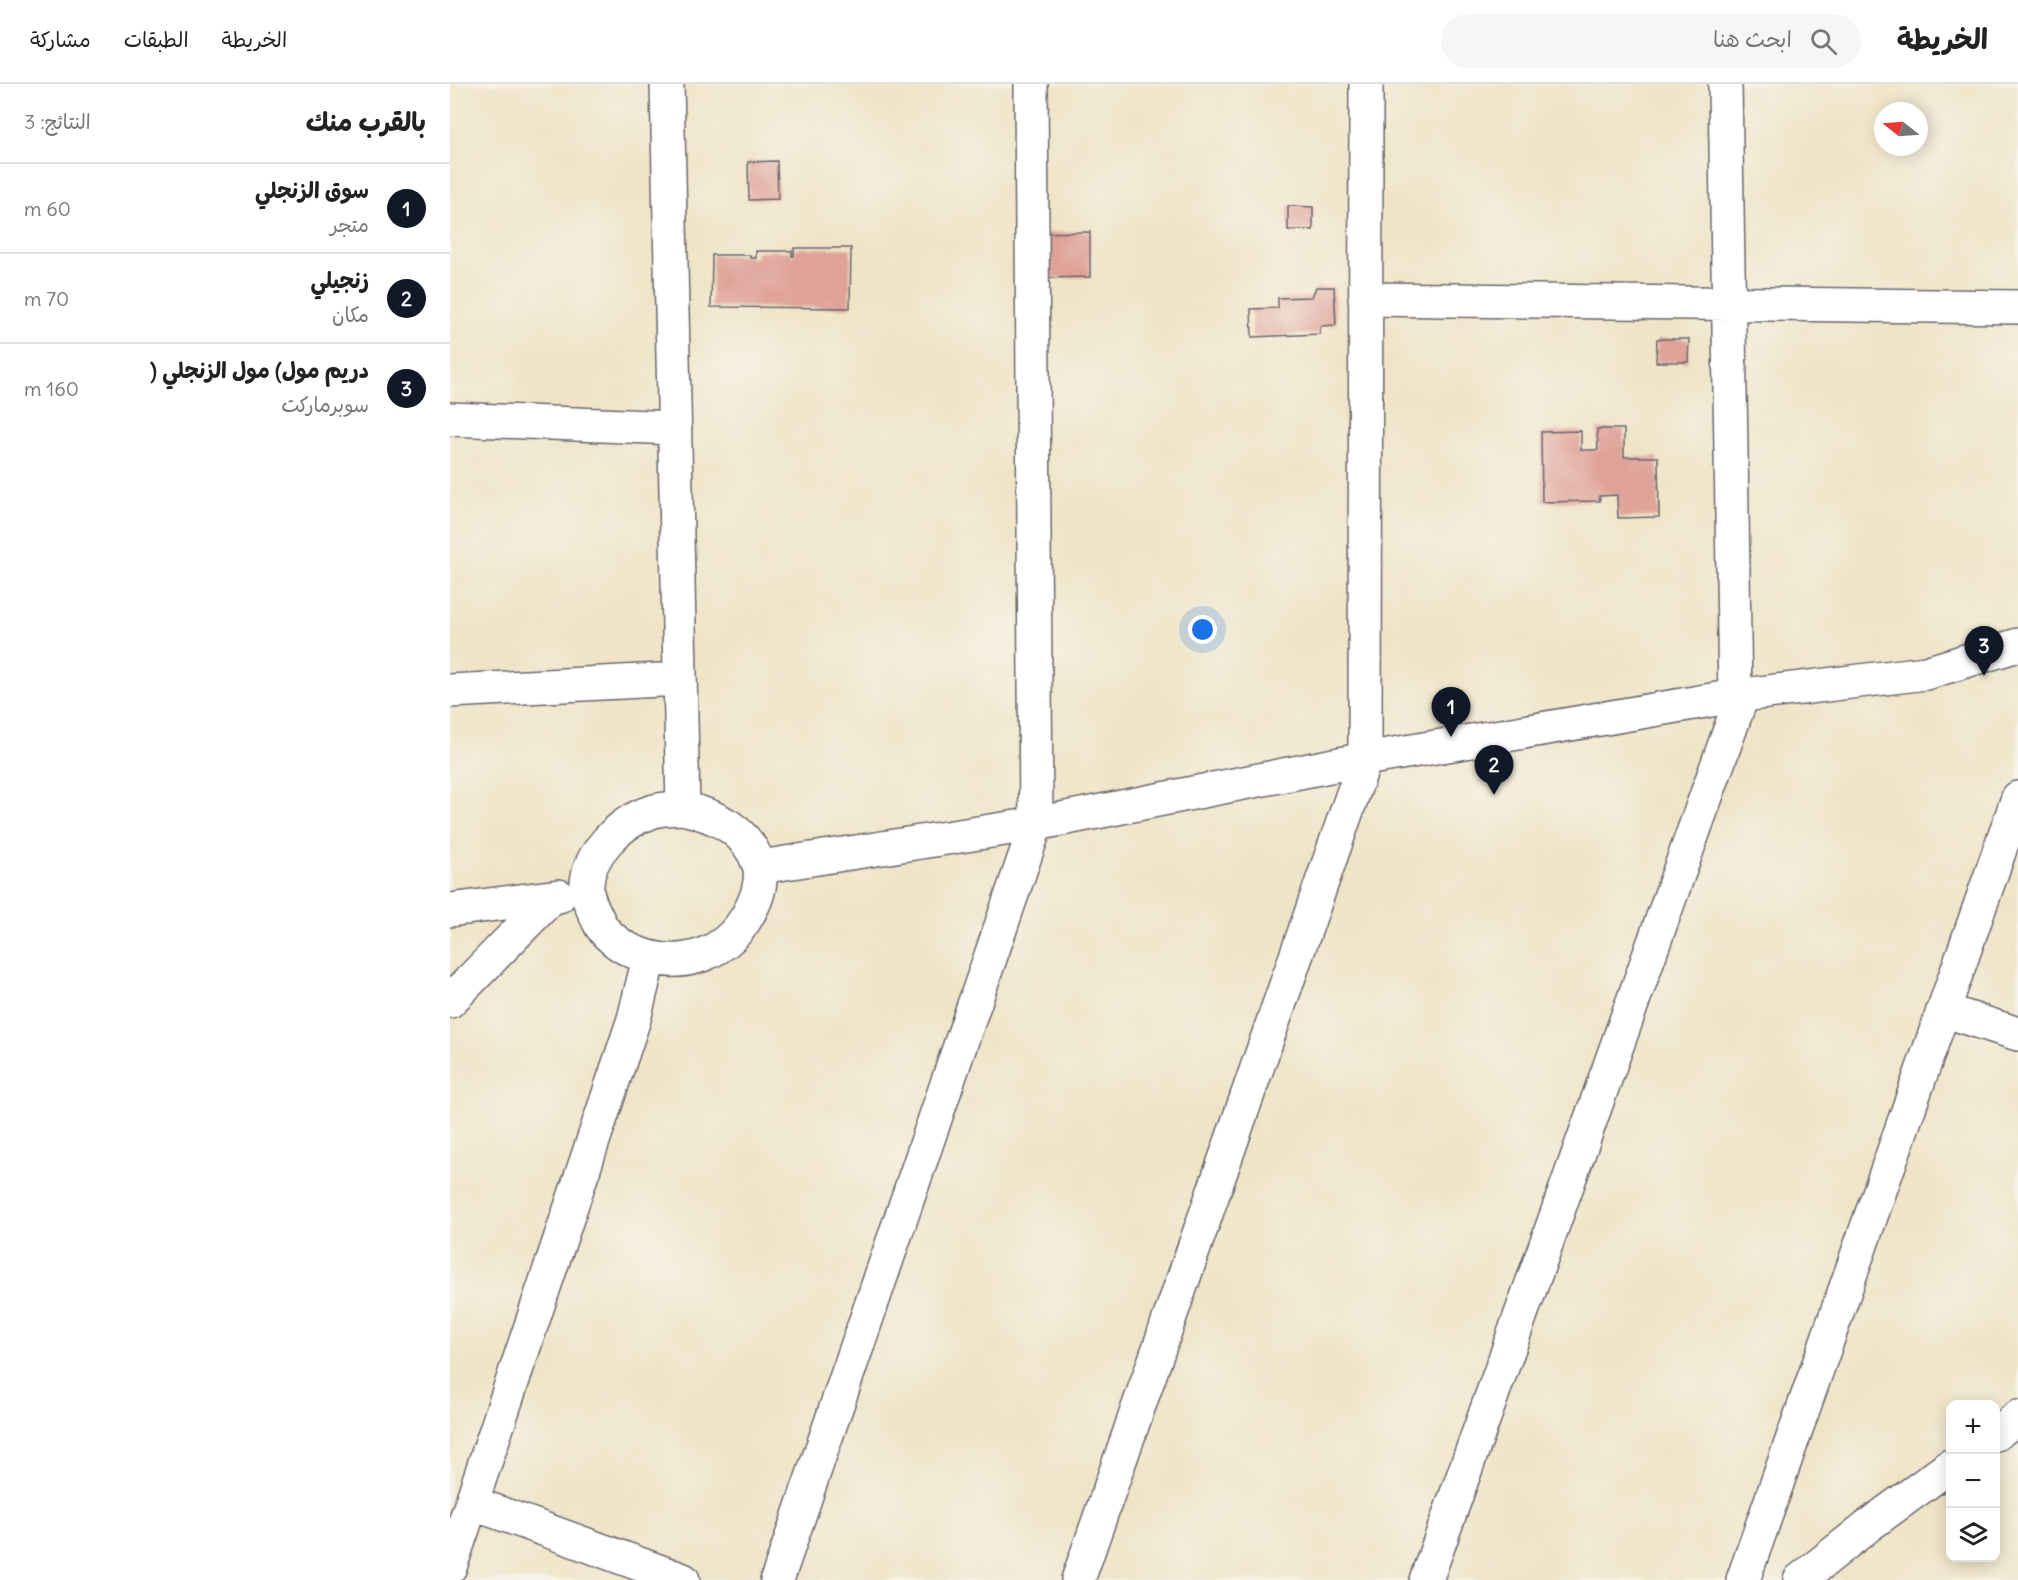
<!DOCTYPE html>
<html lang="ar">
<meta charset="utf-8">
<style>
:root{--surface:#fff;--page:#f6f6f6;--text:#222;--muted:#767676;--line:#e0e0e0;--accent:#111827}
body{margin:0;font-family:Delius,"Playpen Sans Arabic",sans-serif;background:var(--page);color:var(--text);direction:rtl}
.controls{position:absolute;right:18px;bottom:18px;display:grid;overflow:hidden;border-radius:12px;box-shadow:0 3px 15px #0003}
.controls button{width:54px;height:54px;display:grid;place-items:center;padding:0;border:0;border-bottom:2px solid var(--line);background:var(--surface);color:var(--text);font:30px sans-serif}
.compass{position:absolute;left:1424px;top:18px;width:54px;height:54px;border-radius:50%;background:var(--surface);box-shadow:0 3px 15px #0003;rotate:287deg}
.you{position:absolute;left:753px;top:546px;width:21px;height:21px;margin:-15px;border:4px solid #fff;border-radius:50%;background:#1a73e8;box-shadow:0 0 0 9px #1a73e833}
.badge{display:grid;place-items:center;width:39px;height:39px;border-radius:50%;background:var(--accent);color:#fff;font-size:20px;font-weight:700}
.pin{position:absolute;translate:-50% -50px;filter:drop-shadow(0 2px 3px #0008)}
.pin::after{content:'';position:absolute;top:32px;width:21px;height:18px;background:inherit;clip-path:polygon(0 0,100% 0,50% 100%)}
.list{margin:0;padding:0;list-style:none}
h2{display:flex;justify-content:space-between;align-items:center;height:78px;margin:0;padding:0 24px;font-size:26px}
h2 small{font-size:20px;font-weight:400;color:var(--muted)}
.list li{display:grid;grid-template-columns:39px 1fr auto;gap:18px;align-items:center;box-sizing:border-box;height:90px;padding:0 24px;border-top:2px solid var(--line)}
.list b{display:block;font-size:22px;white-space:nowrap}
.list p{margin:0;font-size:20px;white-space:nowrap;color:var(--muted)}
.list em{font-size:20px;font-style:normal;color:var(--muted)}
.icon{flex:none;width:33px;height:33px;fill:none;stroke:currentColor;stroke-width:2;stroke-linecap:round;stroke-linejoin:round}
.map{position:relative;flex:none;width:1568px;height:1496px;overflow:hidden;direction:ltr}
header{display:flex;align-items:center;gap:36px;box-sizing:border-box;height:84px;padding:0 30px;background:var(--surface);border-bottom:2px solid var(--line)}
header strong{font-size:28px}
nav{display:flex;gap:33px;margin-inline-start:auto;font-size:21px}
.search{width:420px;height:54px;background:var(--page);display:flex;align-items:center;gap:15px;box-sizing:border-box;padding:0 21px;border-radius:33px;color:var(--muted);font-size:22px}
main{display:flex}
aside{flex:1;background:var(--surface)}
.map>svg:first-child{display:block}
.building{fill:#dfa298}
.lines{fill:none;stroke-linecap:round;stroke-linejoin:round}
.minor-casing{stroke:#6a666c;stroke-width:36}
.major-casing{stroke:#6a666c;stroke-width:36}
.minor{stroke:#fff;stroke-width:33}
.major{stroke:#fff;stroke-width:33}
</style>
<header>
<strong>الخريطة</strong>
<div class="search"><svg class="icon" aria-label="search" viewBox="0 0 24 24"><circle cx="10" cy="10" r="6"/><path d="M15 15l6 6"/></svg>ابحث هنا</div>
<nav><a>الخريطة</a><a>الطبقات</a><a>مشاركة</a></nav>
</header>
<main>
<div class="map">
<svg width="1568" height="1496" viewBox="0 0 1568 1496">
<rect width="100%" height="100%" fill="#f7f3e8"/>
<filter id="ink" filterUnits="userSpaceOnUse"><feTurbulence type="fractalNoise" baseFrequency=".0167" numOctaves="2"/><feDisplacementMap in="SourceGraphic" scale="12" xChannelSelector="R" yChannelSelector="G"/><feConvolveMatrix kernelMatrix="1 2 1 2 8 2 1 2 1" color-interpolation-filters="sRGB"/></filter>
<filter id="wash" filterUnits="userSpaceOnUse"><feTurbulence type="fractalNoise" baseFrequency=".008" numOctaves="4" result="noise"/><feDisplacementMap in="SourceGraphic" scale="24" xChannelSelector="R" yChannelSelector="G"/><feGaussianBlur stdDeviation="1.35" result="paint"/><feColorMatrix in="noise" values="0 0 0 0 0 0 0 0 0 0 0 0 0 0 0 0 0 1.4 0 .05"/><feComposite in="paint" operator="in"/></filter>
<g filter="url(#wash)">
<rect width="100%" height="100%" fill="#efe4c7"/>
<g id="blocks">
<path class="building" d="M327,77L328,115L299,116L298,78Z
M838,122L863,123V146H838Z
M640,148V193L595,194V149Z
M344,164H401L400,224L261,223L262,171H300V174H306V167H342V172H344Z
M866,203H884L886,241L870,242V250L802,253L801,225L828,224V214L862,213Z
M1207,255H1239L1238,278H1206Z
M1147,345H1174V373H1208L1209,433L1168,434L1167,411L1149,412L1150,417L1092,418L1091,348L1131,347V366H1148Z"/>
</g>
</g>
<g filter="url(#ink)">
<use href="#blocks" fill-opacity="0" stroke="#6a666c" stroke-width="1.5"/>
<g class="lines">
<g class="minor-casing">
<path id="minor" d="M217,0L233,724
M1275,0L1285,612
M915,215L1568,223
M0,335L225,344
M0,607L230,595
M1493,926L1568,950
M1546,1350L1568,1333
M22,1419L233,1496
M0,1483L184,935L199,874
M327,1496L586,740L581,0
M628,1496L915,675L916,0
M976,1496L1292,612
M1293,1496L1568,714
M1350,1496L1419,1441L1500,1382"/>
</g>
<g class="major-casing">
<path id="major" d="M233,724C267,732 297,746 309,781C313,792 308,811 303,821C281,870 232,889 182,867C170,862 154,850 149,838C145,829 138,817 137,808C134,772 170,738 201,728C211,724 223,725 233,724Z
M310,783L586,740L915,675L1285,612L1476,589L1568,561
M0,826L109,812
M0,917L102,813"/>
</g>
<use href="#minor" class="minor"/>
<use href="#major" class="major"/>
</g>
</g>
</svg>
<div class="controls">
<button>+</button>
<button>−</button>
<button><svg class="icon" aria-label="layers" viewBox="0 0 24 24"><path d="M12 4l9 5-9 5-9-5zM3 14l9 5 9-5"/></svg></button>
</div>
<svg class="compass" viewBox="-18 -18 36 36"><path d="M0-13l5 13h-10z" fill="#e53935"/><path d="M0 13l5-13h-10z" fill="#767676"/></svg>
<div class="you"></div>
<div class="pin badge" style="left:1001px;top:653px">1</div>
<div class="pin badge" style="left:1044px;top:711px">2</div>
<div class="pin badge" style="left:1534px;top:592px">3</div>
</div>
<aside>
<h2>بالقرب منك<small>النتائج: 3</small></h2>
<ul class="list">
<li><span class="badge">1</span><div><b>سوق الزنجلي</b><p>متجر</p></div><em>60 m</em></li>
<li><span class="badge">2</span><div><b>زنجيلي</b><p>مكان</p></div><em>70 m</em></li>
<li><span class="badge">3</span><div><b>دريم مول) مول الزنجلي (</b><p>سوبرماركت</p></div><em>160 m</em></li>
</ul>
</aside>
</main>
